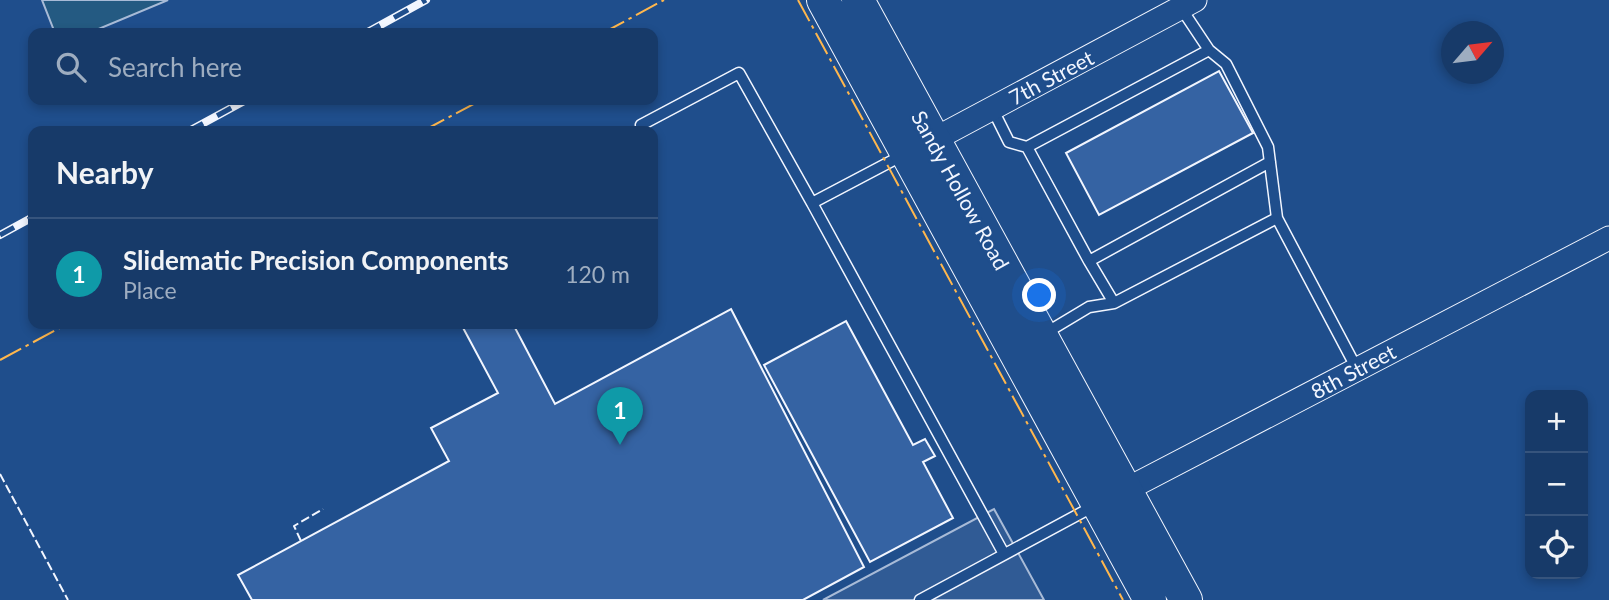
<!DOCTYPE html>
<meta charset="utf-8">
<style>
:root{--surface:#173a69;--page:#20416f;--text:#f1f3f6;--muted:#9eadc0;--line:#36547d;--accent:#ffb74d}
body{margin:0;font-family:Lato,sans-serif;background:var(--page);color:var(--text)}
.controls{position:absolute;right:21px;bottom:21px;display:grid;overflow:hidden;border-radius:14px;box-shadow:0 4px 10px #0003}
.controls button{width:63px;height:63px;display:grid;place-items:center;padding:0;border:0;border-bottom:2px solid var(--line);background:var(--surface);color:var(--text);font:35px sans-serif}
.compass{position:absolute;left:1441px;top:21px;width:63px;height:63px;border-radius:50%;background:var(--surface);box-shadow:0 4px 10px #0003;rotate:62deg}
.you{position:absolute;left:1040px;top:296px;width:24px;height:24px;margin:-18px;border:5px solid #fff;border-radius:50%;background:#1a73e8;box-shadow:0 0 0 10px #1a73e833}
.badge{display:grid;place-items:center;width:46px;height:46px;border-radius:50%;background:var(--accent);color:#fff;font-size:23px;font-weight:700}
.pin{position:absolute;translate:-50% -58px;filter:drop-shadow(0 2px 4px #0008)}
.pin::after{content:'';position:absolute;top:37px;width:24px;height:21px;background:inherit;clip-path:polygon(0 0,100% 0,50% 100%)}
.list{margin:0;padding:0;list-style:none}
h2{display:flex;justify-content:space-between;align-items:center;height:91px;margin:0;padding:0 28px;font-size:30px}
h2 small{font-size:23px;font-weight:400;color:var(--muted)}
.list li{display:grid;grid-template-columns:46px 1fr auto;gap:21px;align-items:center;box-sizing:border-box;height:112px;padding:0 28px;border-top:2px solid var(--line)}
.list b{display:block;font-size:26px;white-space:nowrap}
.list p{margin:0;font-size:23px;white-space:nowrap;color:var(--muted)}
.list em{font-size:23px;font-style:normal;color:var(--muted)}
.icon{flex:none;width:38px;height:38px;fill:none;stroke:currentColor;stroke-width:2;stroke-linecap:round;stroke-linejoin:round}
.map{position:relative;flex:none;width:1609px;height:600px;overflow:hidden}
.search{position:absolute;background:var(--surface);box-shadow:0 4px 10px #0003;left:28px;top:28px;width:630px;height:77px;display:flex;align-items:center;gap:18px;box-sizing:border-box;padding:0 24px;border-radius:14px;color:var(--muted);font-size:26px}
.panel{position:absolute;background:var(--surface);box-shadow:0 4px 10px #0003;left:28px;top:126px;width:630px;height:203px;border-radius:14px}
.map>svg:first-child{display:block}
.green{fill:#245a82;stroke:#a8bbd7;stroke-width:2}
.parking{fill:#305b95;stroke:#a8bbd7;stroke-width:2}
.building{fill:#3563a3;stroke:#f2f6ff;stroke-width:2}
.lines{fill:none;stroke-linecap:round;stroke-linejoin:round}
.lane-casing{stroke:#f2f6ff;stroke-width:13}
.street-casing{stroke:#f2f6ff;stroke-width:25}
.secondary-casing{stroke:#f2f6ff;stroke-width:34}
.lane{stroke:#1f4e8c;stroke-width:10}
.street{stroke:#1f4e8c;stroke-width:23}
.secondary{stroke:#1f4e8c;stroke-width:32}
.rail-casing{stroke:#f2f6ff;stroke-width:8}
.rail{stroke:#1f4e8c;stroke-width:5;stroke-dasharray:16;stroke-linecap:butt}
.fence{stroke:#f2f6ff;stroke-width:2;stroke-dasharray:9 3.5;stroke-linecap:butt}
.power{stroke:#ffb74d;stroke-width:2;stroke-dasharray:24 5 3.5 5;stroke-linecap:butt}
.labels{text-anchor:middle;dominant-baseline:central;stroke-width:5;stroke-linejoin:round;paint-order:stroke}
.street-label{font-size:21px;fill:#f2f6ff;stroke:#1f4e8c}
</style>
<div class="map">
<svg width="1609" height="600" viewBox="0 0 1609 600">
<rect width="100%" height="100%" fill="#1f4e8c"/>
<path class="green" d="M42,0H168L89,33H55Z"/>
<path class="parking" d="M994,509L1044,600H823Z"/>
<path class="building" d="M1219,71L1253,133L1099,215L1066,153Z
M731,309L864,567L803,600H252L238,575L449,461L431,428L498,393L461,324H513L555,404Z
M846,321L913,445L925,439L935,456L923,462L953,518L870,562L764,365Z"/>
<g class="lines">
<g class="lane-casing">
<path id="lane" d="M1181,8L1209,50L1226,64L1268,147L1277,218L1357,369
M1209,50L1027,147L1089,261L1270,162
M992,108L1009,142L1027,147
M641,125L739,73L812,203
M905,154L812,203L1004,554
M1089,261L1114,303
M1044,334L1089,307L1114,303L1277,218
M920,600L1094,506"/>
</g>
<g class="street-casing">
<path id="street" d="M920,147L1195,0
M1112,497L1609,238"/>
</g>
<g class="secondary-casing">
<path id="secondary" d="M823,0L1150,600
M858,0L1186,600"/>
</g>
<use href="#lane" class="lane"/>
<use href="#street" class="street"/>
<use href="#secondary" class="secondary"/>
<g class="rail-casing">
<path id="rail" d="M366,33L426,0
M189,131L246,100
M0,235L33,217"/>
</g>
<use href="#rail" class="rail"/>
<path class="fence" d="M0,474L68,600
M301,541L294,526L323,509"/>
<path class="power" d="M798,0L1123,600
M603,33L664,0
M423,131L481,100
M0,360L67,324"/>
</g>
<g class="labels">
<g class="street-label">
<text transform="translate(1051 77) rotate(-28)">7th Street</text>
<text transform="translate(961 190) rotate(61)">Sandy Hollow Road</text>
<text transform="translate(1353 371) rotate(-28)">8th Street</text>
</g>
</g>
</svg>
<div class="controls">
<button>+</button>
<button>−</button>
<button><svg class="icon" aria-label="locate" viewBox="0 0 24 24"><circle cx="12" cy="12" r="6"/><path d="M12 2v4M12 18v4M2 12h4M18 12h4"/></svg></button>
</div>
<svg class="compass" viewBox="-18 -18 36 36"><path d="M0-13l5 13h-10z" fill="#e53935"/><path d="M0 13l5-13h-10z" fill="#9eadc0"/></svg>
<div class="you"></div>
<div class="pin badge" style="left:620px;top:445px;background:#0f9aa8">1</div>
<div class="search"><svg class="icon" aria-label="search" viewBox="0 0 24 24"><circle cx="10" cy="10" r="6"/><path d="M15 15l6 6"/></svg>Search here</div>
<section class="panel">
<h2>Nearby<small></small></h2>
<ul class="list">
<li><span class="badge" style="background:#0f9aa8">1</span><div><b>Slidematic Precision Components</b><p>Place</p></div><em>120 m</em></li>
</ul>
</section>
</div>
